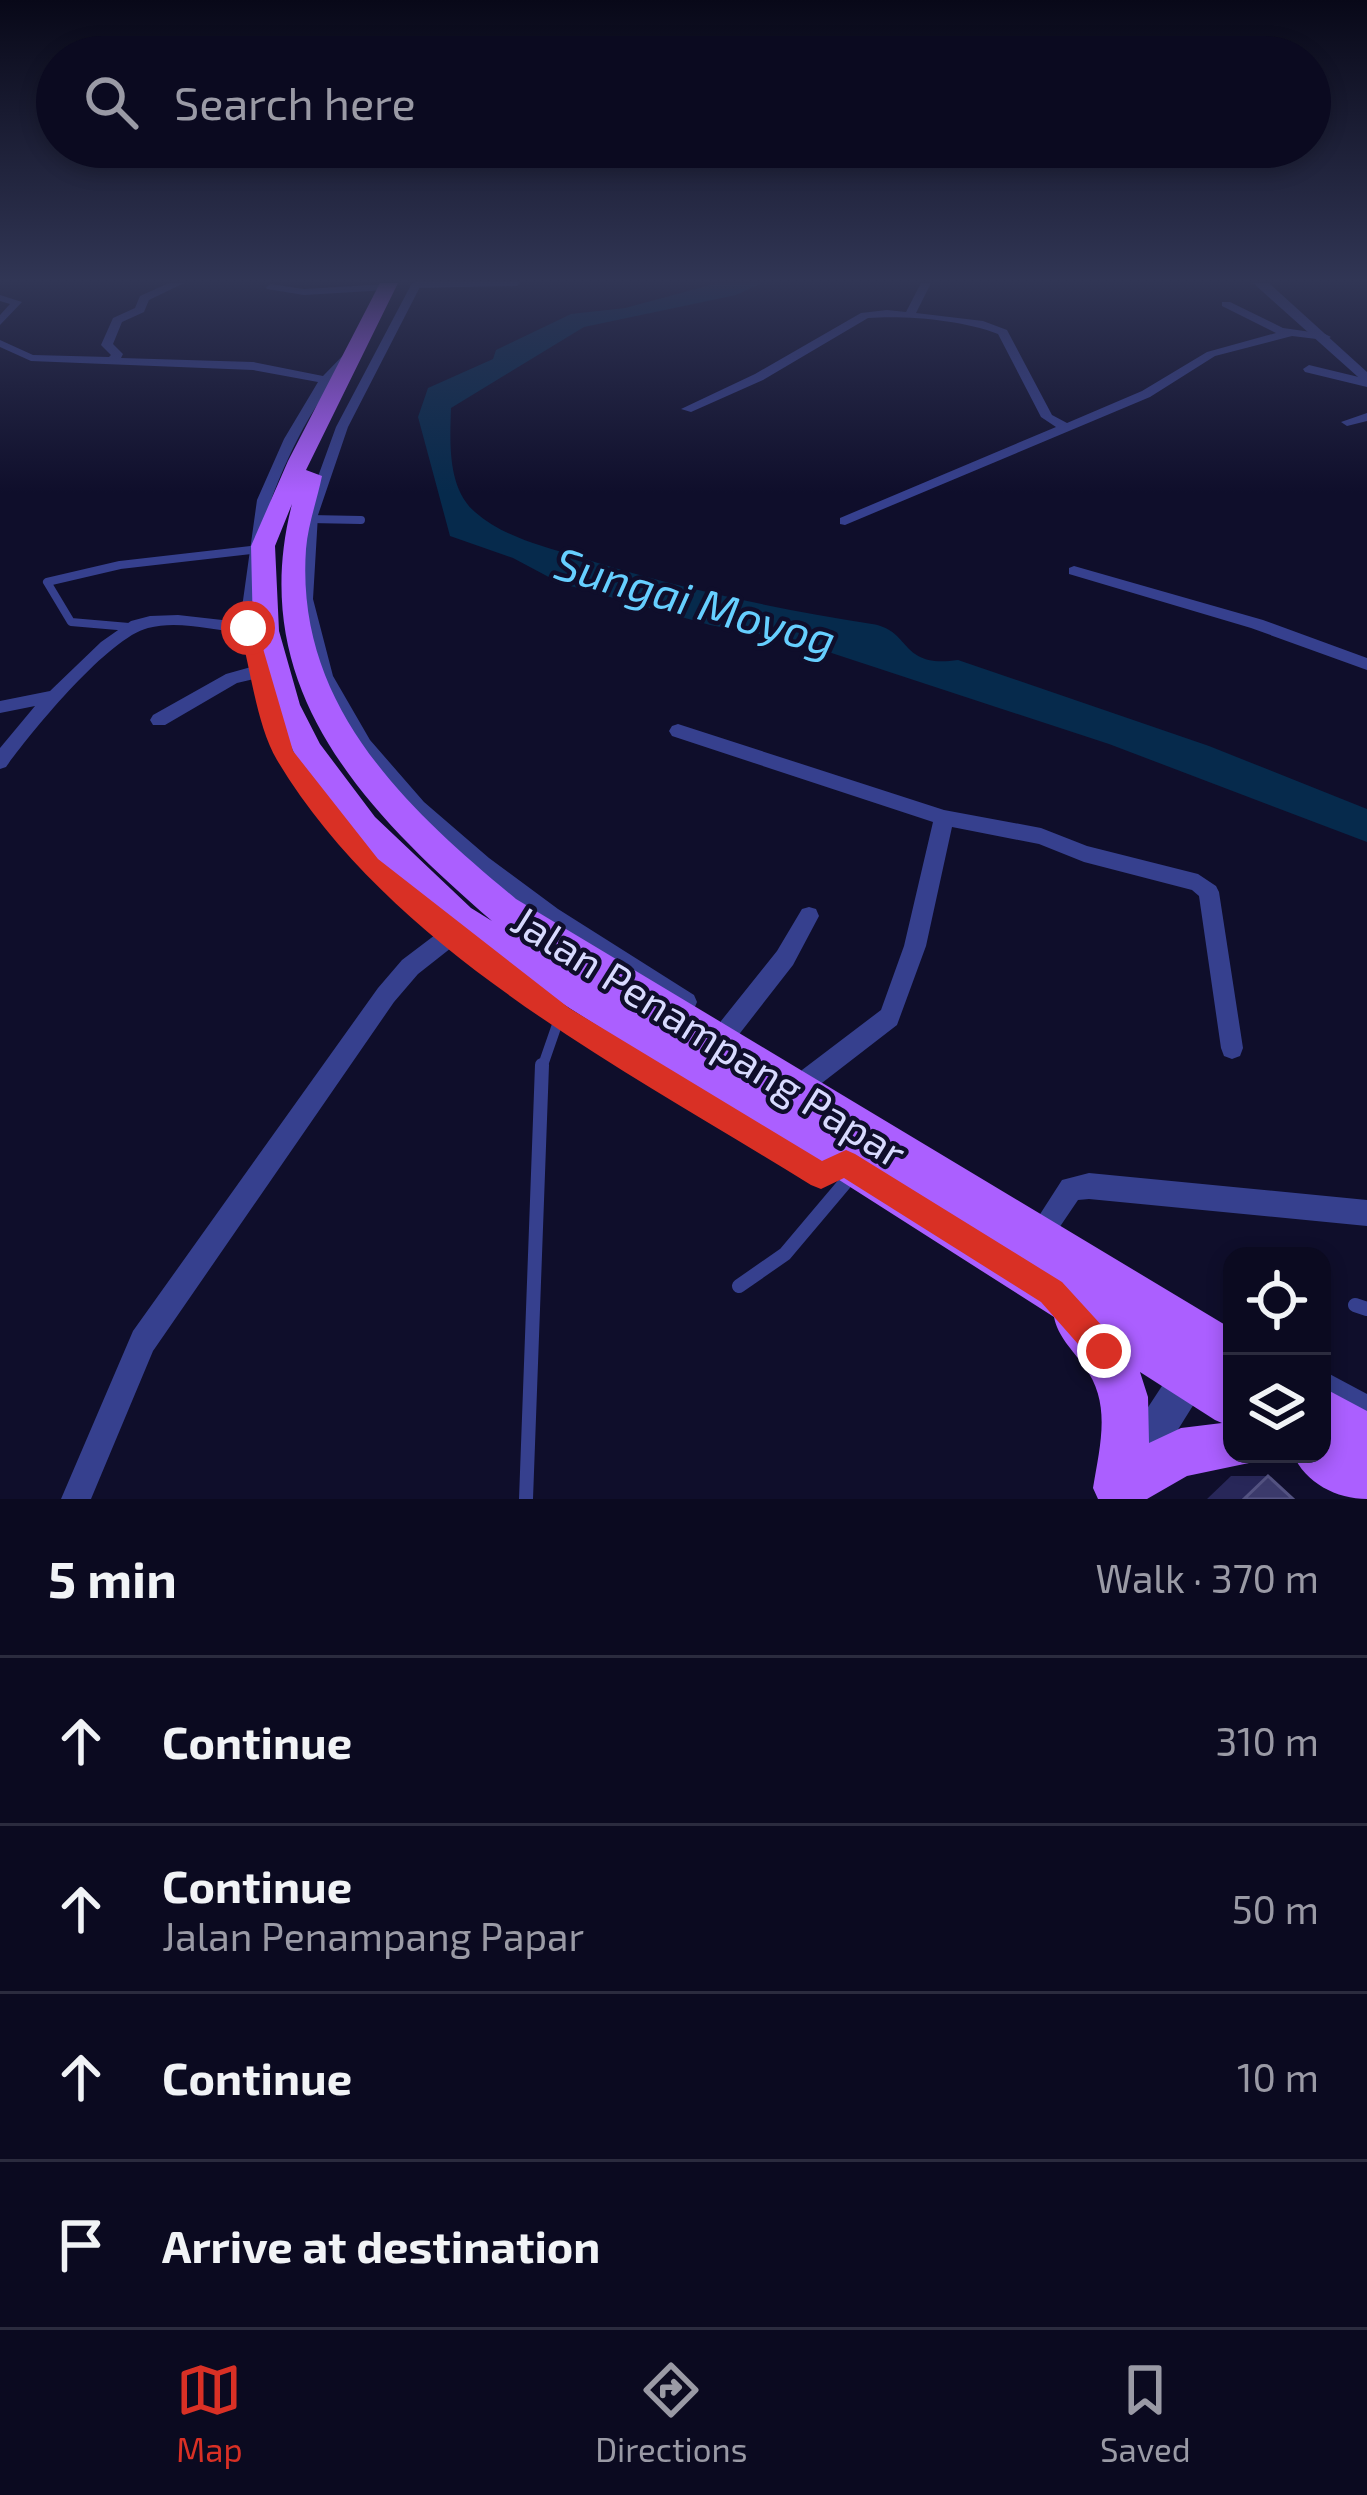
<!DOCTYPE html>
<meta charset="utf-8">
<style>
:root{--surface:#0b0a20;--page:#141329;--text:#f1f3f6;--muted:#9a9aa5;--line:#2b2b3e;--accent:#d93025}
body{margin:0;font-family:"Exo 2",sans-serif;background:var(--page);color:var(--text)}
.controls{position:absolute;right:36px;bottom:36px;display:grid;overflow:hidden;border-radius:24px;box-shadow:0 6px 18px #0003}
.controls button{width:108px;height:108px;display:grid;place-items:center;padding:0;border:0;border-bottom:3px solid var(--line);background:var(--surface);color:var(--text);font:60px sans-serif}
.stop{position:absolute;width:36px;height:36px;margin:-27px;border:9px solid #d93025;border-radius:50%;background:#fff}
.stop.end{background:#d93025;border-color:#fff;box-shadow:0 3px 12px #0008}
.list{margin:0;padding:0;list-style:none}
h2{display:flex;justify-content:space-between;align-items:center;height:156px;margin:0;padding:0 48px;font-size:51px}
h2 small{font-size:39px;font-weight:400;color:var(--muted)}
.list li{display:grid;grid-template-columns:78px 1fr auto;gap:36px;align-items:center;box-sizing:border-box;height:168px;padding:0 48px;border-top:3px solid var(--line)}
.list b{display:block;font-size:45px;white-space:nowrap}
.list p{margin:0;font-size:39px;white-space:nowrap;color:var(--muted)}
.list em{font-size:39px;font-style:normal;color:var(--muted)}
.icon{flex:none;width:66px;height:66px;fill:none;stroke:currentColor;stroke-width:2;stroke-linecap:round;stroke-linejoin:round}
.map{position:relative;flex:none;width:1367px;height:1499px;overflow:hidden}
.search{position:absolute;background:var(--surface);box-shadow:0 6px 18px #0003;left:36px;right:36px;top:36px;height:132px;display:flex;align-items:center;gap:30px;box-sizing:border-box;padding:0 42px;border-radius:66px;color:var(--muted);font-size:45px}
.sheet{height:828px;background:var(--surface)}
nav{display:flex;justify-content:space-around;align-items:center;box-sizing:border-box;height:168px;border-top:3px solid var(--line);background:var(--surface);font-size:33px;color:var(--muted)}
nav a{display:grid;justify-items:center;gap:6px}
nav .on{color:var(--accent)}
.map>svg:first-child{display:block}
.water{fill:#062a4c}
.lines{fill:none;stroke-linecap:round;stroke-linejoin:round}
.service-far3{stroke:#36408e;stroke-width:6}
.service-far2{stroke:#36408e;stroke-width:8}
.service-far1{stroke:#36408e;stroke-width:10}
.service{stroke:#36408e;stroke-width:14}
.minor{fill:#36408e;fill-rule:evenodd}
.tertiary{fill:#36408e;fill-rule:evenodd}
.primary{fill:#ab5fff;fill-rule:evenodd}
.wall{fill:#282759}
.building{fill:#3b3a6b;stroke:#545382;stroke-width:3}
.route{fill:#d93025}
.labels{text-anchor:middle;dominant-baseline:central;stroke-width:9;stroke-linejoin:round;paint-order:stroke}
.street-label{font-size:42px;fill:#d8daff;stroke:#0f0e2b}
.water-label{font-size:45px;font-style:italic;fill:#66cfff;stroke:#0f0e2b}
</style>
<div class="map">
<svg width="1367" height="1499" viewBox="0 0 1367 1499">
<rect width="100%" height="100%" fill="#0f0e2b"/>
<path class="water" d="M718,283H762L736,295L584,327L451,408C450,441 447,488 475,512C502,536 541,546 575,556C674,587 770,608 872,624C912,630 899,669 958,660L1209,746L1367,809V842L1109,744L792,640L710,625L560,583L513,558L450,536L418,417L428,388L493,359L496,350L571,314L625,308Z"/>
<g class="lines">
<path class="service-far3" d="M416,285L516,283"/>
<path class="service-far2" d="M310,519L361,520
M129,627L71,622L47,582L120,565L251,550"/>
<path class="service-far1" d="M542,1068L560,1016"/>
<path class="service" d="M739,1286L785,1254L850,1177
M1355,1305L1367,1309
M526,1499L542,1065"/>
<path class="minor" d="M169,283H184L149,300L144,312L122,322L113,344L123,354L121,358L253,362L323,376L354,344L364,346C320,390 293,442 271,500L255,617L281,722L340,815L425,902L526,981L634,1050L822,1162L846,1152L855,1155L858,1164L855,1173L821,1187L812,1184C688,1110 564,1038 451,948L418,974L394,1002L153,1351L91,1499H61L133,1331L378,988L402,960L435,935L411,915L326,826L264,723L254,679L237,683L165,725H153L150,720L153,715L226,674L251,667L243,633C212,630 178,620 148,628C108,638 31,732 6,767L0,769V748L35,706L0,713V701L50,691L101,642L131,621L150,616L178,615L240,622L257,500L284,439L318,382L253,370L31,361L0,347V340L33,355L109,357L111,355L101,345L113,318L135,308L140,296Z
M412,283H422L348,427L318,515L313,599L333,676L370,740L424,802L489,858L558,909L694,995L697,1002L694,1009L686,1013L544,922L475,870L411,813L357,750L316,676L297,599L304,515L336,427Z
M921,283H931L916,313L983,321L1007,330L1052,415L1067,423L1142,391L1207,352L1276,333L1222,306V302H1230L1283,328L1325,334L1331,337L1325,340L1292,336L1215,356L1150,397L845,525L840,524V518L1056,427L1041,417L998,334C964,320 905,315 868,318L763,380L691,412L681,409L755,374L861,313L887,310L906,312Z
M271,284L304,289L387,284L392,287L387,290L304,295L267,289L266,287Z
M0,295L22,302L0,325V315L10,304L0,301Z
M1309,365L1367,379V387L1305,372L1303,369Z
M1367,413V421L1347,426L1341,422Z
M1074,566L1263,620L1367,658V670L1251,628L1069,574V568Z
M678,724L944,810L1041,828L1087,846L1198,874L1216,886L1219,892L1243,1048L1240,1056L1232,1059L1224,1056L1221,1048L1199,896L1192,890L1084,862L1039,844L952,827L926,946L897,1025L818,1086L810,1090L802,1086L798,1078L802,1070L881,1010L904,946L933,822L672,736L669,731L672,726Z
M809,907L816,909L819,916L793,965L737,1037L729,1040L721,1037L718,1029L721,1021L777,951L802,909Z
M1089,1173L1367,1200V1226L1089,1199L1078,1200L1057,1231L1048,1235L1039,1231L1035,1222L1062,1180Z
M1322,1370L1367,1394V1424L1322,1400Z"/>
<path class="tertiary" d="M1253,283H1269L1367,372V385Z
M1194,1351L1207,1357L1213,1370L1207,1383L1146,1481L1132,1487L1118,1481L1112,1467L1118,1453L1181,1357Z"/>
<path class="primary" d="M380,283H398L306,470L322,476C317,500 308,525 306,549C295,705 405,807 516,899L1232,1329V1454H1253L1249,1463L1187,1476L1147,1499H1098L1093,1488C1100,1445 1112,1403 1084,1366C1072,1349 1058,1337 1054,1317L447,930L353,835L297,759L272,705L253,631L251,546L288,461ZM292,504C245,688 363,809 492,921L471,908L375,817L320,744L300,705L279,631L275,546ZM1140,1372L1215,1420L1222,1423L1181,1428L1149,1443L1148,1397Z
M1322,1387L1367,1411V1499C1337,1499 1305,1483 1293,1454H1322Z"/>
</g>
<path class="wall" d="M1231,1476H1268L1293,1499H1207Z"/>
<path class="building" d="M1268,1476L1293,1499H1244Z"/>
<linearGradient id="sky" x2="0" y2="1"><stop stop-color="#080818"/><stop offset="0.57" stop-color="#313655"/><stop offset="1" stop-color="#313655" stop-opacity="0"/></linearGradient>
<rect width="1367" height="493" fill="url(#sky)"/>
<path class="route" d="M248,622L257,628L293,751L378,859L569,1008L822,1161L846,1150L855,1154L1062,1282L1115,1340L1119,1351L1115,1361L1104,1366L1093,1361L1041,1302L844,1178L821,1189L811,1185C626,1070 392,952 277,760C256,724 251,668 239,628Z"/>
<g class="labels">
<g class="street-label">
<text transform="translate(710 1035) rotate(32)">Jalan Penampang Papar</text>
</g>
<g class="water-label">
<text transform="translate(696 600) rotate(16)">Sungai Moyog</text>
</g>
</g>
</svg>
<div class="controls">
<button><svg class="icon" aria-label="locate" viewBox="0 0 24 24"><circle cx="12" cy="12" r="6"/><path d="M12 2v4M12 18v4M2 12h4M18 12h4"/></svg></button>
<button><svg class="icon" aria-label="layers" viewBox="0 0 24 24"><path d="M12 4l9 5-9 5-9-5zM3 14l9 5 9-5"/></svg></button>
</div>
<div class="stop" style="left:248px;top:628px"></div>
<div class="stop end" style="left:1104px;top:1351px"></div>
<div class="search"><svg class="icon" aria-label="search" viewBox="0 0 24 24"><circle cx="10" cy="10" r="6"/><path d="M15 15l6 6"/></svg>Search here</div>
</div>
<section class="sheet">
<h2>5 min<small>Walk · 370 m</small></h2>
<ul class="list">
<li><svg class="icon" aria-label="ahead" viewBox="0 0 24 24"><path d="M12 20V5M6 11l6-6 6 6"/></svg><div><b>Continue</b></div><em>310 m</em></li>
<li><svg class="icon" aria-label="ahead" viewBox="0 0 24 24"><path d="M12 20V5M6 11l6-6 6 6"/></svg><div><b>Continue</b><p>Jalan Penampang Papar</p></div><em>50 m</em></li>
<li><svg class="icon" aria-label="ahead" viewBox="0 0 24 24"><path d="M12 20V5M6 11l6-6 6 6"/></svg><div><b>Continue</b></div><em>10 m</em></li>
<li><svg class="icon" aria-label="arrive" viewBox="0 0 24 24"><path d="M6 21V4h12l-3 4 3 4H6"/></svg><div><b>Arrive at destination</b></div></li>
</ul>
</section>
<nav>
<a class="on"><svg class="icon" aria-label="map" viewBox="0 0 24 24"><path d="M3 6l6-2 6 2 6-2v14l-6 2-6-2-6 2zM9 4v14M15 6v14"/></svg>Map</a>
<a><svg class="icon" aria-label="directions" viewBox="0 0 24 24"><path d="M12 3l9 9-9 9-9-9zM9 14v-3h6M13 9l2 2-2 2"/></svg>Directions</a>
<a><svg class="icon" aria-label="saved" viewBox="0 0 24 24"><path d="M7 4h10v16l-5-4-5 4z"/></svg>Saved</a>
</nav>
